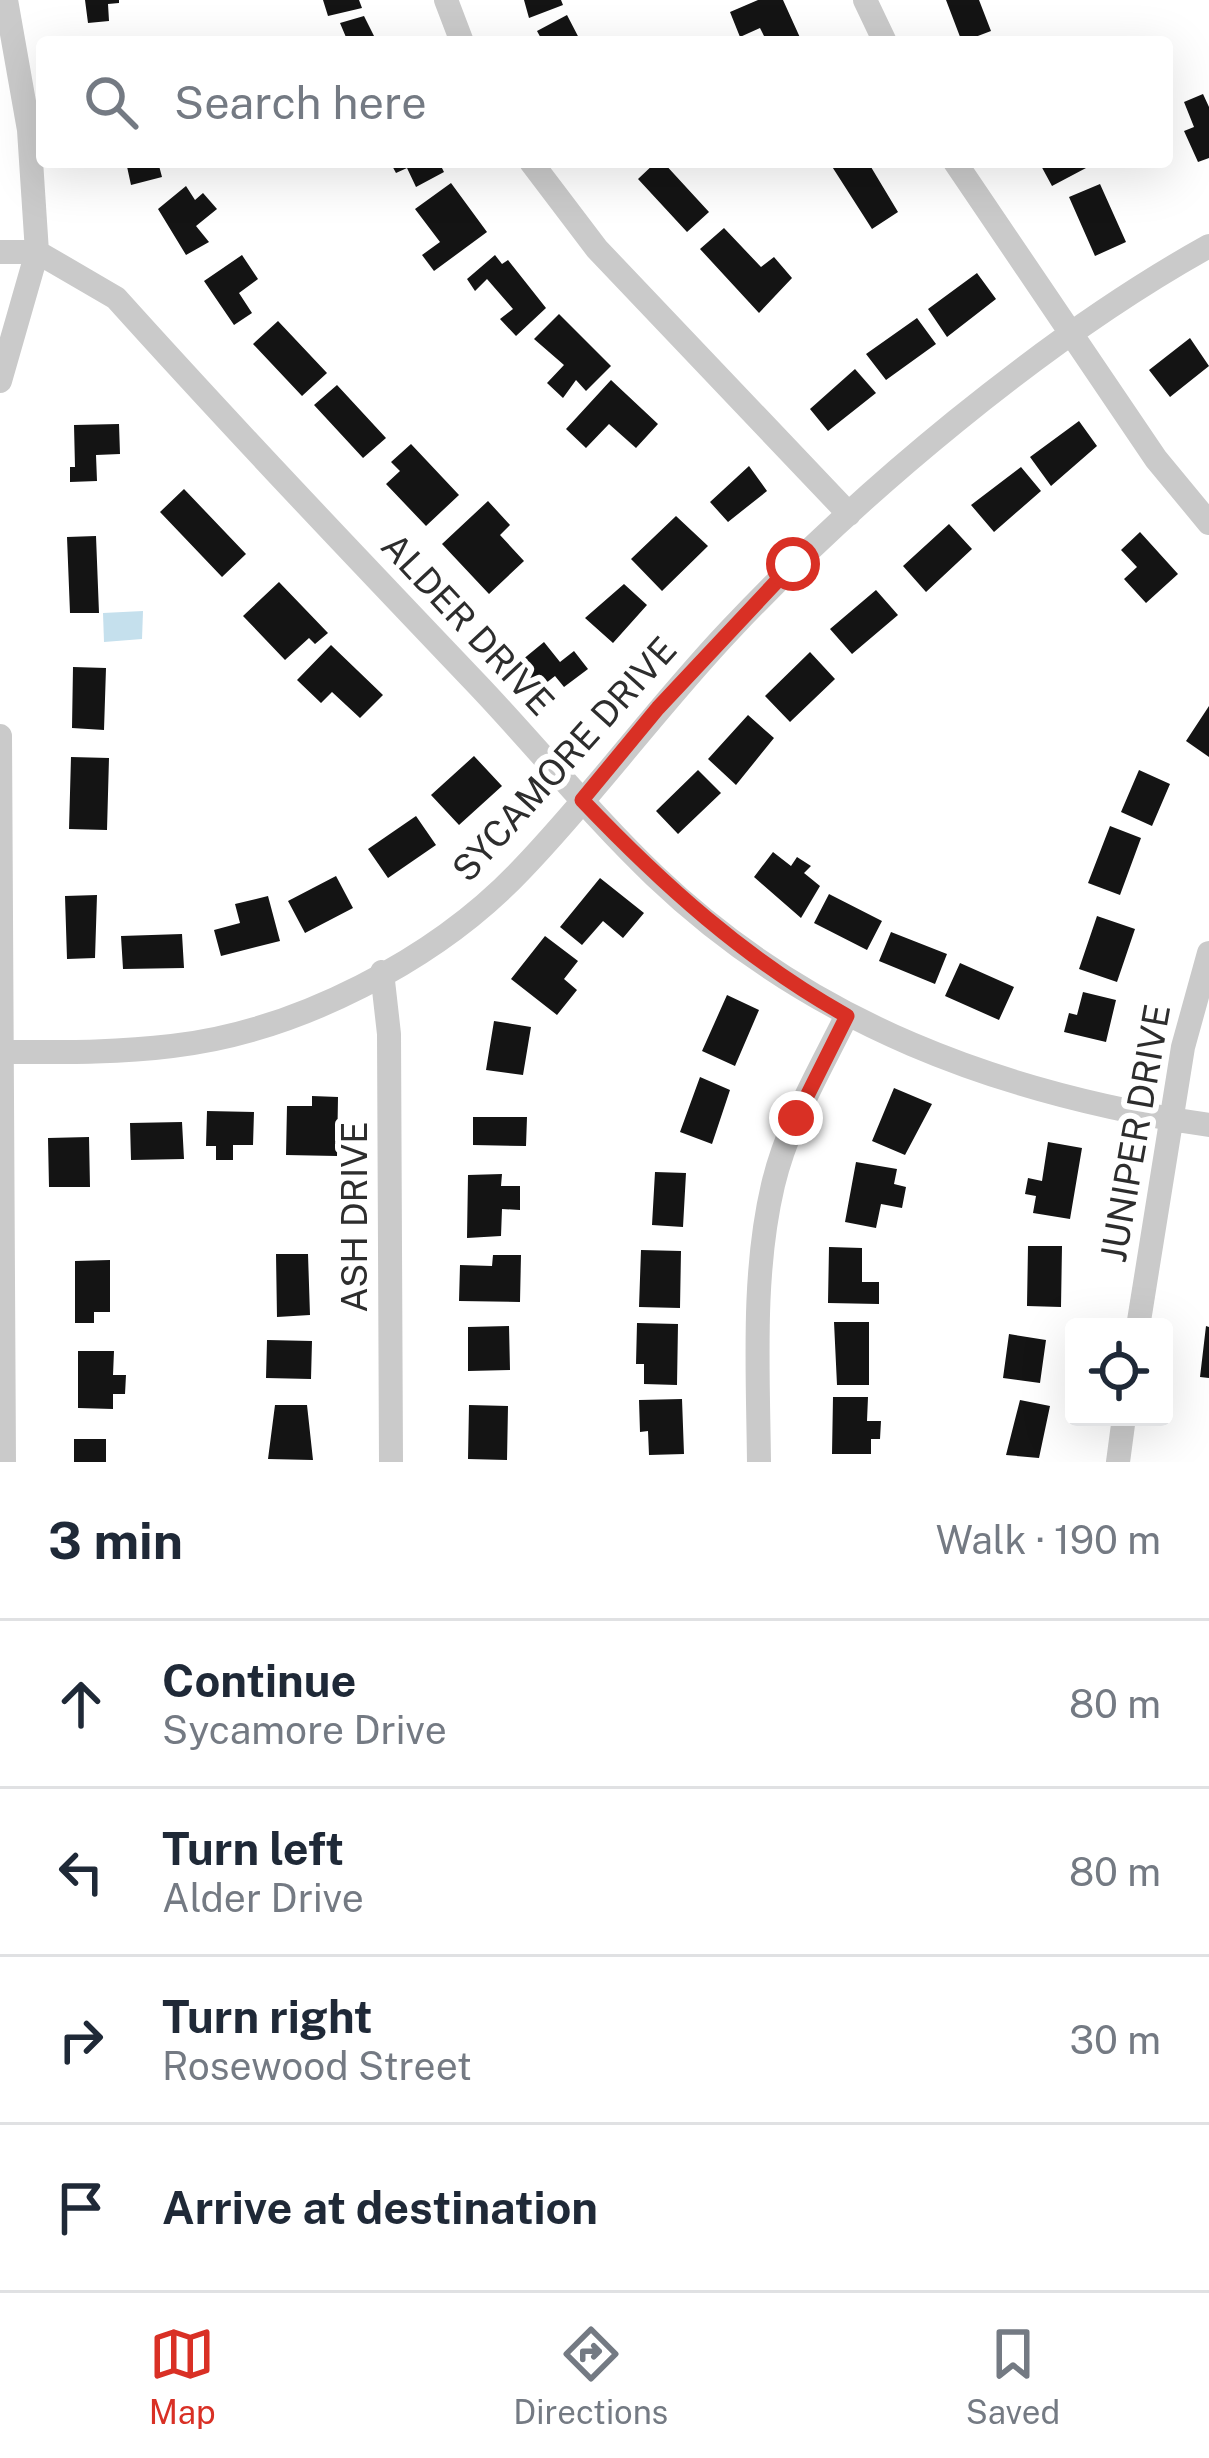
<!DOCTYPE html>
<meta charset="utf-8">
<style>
:root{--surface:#fff;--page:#f2f2f3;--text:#1f2937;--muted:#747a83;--line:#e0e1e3;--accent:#d93025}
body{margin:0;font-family:"Public Sans",sans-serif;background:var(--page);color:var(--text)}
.controls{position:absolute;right:36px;bottom:36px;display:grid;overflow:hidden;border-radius:12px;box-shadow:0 12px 48px #0002}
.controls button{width:108px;height:108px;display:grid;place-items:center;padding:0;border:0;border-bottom:3px solid var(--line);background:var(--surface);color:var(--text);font:60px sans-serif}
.stop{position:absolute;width:36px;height:36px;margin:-27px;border:9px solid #d93025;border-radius:50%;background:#fff}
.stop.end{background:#d93025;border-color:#fff;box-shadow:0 3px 12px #0008}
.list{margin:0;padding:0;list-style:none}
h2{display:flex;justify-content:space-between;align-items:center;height:156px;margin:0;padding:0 48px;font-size:51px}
h2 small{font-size:39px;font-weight:400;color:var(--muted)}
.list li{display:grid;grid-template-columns:78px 1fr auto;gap:36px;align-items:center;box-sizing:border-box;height:168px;padding:0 48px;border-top:3px solid var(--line)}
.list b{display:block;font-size:45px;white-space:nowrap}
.list p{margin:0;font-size:39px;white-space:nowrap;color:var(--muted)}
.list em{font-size:39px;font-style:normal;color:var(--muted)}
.icon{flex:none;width:66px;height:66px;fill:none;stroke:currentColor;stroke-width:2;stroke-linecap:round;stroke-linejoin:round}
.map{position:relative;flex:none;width:1209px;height:1462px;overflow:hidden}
.search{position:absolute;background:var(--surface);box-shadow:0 12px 48px #0002;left:36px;right:36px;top:36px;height:132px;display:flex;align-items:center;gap:30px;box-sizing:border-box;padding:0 42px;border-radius:12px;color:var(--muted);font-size:45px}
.sheet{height:828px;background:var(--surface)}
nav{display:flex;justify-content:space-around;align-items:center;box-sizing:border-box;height:168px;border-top:3px solid var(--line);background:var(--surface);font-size:33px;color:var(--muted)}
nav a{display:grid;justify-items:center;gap:6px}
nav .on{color:var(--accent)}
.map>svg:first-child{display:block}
.water{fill:#c5e0ed}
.building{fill:#141414}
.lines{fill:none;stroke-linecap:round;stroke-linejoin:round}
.minor{stroke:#cacaca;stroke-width:24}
.route{stroke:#d93025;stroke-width:15}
.labels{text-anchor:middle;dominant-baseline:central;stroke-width:12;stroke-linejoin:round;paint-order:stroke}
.street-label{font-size:36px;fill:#2d2d2d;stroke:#fff}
</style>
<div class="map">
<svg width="1209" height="1462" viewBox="0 0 1209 1462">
<rect width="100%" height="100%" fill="#fff"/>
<path class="water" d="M143,611L142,639L104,642L103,613Z"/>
<path class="building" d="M85,0H119V3L108,4L109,21L88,23Z
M323,0H359L362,8L328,16Z
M524,0H561L563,5L529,18Z
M758,0H783L802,42H767L760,28L740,37L730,12Z
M946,0H979L991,31L962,42Z
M567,15L581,42H543L537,31Z
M364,16L377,42H348L340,23Z
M1203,94L1209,107V158L1198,162L1184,131L1194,127L1184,102Z
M126,162H158L162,177L131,185Z
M390,162H439L444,172L416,187L407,168L396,173Z
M656,162H663L709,212L687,232L638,179Z
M837,162H868L898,212L872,229L831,165Z
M1039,162H1083L1086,168L1052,186Z
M451,183L487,232L434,271L422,255L440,242L415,209Z
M1100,184L1126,242L1095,256L1069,197Z
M186,186L195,200L203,193L217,209L196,226L209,242L186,255L158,209Z
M724,228L761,267L774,257L792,278L759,313L700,249Z
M242,255L258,279L239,293L252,313L234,325L204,281Z
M495,255L502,264L508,260L546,308L516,336L500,319L513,309L487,279L475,291L467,279Z
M977,273L996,299L947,337L928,309Z
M559,314L611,366L586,391L576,380L563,398L547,383L564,365L534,339Z
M917,318L936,344L886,380L866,354Z
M278,321L327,373L302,396L253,344Z
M1190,338L1209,366L1170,397L1149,370Z
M855,369L876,393L828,431L810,409Z
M611,380L658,424L636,448L609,424L586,448L566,429Z
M337,385L386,438L363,458L314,405Z
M1079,421L1097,446L1051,486L1030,457Z
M119,424L120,454L96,455L97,481L70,482V467H75L74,425Z
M411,444L459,495L426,526L386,484L400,471L391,462Z
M749,466L767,491L728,522L710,502Z
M1021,467L1041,491L994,532L971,505Z
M184,489L246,554L222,577L160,512Z
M488,501L510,525L500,535L524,561L489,594L442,544Z
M676,516L708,546L662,591L631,559Z
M949,524L972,549L926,592L903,566Z
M1140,532L1178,574L1146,603L1124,579L1137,567L1121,550Z
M96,536L99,613H70L67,537Z
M279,582L328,633L315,644L309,638L285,660L243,616Z
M624,584L647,605L613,643L585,618Z
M876,590L898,615L852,654L830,629Z
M544,642L560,662L574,651L588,669L564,687L555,676L536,691L516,665Z
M331,645L383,695L360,718L332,692L321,703L297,680Z
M810,652L835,679L790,722L765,696Z
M73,667L106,668L104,730L72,728Z
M1209,706V757L1186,741Z
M748,715L774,738L736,785L708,759Z
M474,756L502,786L459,825L431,795Z
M71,757L109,758L107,830L69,829Z
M698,770L721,793L678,834L656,811Z
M1139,770L1170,784L1152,826L1121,812Z
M416,816L436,845L388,878L368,849Z
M1110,826L1141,838L1120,895L1088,883Z
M773,852L791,866L797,857L811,866L804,873L820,886L801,918L754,877Z
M336,876L353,908L305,933L288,901Z
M600,878L644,913L623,938L603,921L582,945L560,927Z
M829,894L882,921L867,950L814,923Z
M97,895L95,958L67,959L65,896Z
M268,896L280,941L221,956L214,930L240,923L235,904Z
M1097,916L1135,929L1117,982L1079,969Z
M891,932L947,954L935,984L879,961Z
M182,934L184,968L123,969L121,936Z
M545,936L578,961L564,979L577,990L557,1015L511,979Z
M960,963L1014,987L999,1020L945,996Z
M1083,992L1116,1000L1106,1042L1064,1032L1069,1013L1077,1015Z
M727,995L759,1010L735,1066L702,1051Z
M494,1021L531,1027L523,1075L486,1070Z
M700,1077L730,1090L712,1144L680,1132Z
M894,1088L932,1104L905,1155L872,1141Z
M312,1096L338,1097L337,1156L286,1155L287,1106H312Z
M207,1111L254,1112L253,1145H233V1160H216V1146H206Z
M473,1117H527L526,1146L473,1145Z
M182,1122L184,1159L131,1160L130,1123Z
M89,1137L90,1187H49L48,1138Z
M1048,1142L1082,1148L1070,1219L1033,1213L1036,1196L1025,1194L1028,1178L1042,1181Z
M856,1162L897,1169L894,1184L906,1187L902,1208L881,1204L876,1228L845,1222Z
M655,1172L686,1173L683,1227L652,1225Z
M502,1174L501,1186H520V1210L502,1209L501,1236L467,1238L468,1175Z
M1028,1246H1062L1061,1307L1027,1306Z
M829,1247L862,1248V1282H879V1304L828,1303Z
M641,1250L681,1251L680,1308L639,1307Z
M276,1254H308L310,1315L277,1317Z
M493,1255H521L520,1302L459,1301L460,1265L492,1266Z
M110,1260V1312H94V1323H75V1261Z
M834,1322H869V1385H837Z
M637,1323L678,1324L677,1385L644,1384V1364H636Z
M509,1326L510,1370L468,1371V1327Z
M1206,1326L1209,1327V1378L1200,1377Z
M1009,1334L1046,1340L1040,1383L1003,1378Z
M267,1340L312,1341L311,1379L266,1378Z
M78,1351H114L113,1375H126L125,1394H113V1409L78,1408Z
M833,1397H868L867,1421H881L880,1439H871V1454H832Z
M682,1399L684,1454L649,1455L648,1431L640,1432L639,1400Z
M1020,1400L1050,1406L1039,1458L1006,1455Z
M275,1405H307L313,1460L268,1459Z
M469,1405L508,1406L507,1460L468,1459Z
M74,1439H106V1462H74Z"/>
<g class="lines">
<path class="minor" d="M446,0L462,42
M865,0L885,42
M531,162L597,249L849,514
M955,162L1156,459L1209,523
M0,252H37L116,298C234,429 355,556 476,683C537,747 592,816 655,876C810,1024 1001,1094 1209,1125
M0,381L37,252L29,130L6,0
M0,736L4,1462
M382,972L389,1034L391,1462
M0,1052C57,1052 115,1053 172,1046C296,1032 436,960 522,869C595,793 657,707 730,630C858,494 1045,337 1209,246
M1138,1327L1183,1047L1209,953
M759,1462C758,1371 752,1274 773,1185C787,1125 820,1070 847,1015
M1118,1462L1124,1417"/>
</g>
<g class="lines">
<path class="route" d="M793,564L658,708L582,800C662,884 745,959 847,1016L796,1118"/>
</g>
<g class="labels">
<g class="street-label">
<text transform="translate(468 624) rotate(47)">ALDER DRIVE</text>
<text transform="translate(564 759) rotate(-48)">SYCAMORE DRIVE</text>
<text transform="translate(1135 1133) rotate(-80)">JUNIPER DRIVE</text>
<text transform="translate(354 1217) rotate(-90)">ASH DRIVE</text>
</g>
</g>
</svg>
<div class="controls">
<button><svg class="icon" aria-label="locate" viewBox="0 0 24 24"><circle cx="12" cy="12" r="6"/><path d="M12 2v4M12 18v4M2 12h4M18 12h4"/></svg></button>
</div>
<div class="stop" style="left:793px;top:564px"></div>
<div class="stop end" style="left:796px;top:1118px"></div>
<div class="search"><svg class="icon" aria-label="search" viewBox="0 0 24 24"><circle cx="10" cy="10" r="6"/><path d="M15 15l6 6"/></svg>Search here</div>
</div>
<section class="sheet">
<h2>3 min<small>Walk · 190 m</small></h2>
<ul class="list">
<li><svg class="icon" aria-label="ahead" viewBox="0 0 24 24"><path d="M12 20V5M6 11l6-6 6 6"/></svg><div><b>Continue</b><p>Sycamore Drive</p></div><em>80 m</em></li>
<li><svg class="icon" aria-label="left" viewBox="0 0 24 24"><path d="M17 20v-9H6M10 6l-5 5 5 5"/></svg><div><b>Turn left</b><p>Alder Drive</p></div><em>80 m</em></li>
<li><svg class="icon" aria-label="right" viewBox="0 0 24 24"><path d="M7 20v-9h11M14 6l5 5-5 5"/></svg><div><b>Turn right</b><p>Rosewood Street</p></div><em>30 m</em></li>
<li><svg class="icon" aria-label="arrive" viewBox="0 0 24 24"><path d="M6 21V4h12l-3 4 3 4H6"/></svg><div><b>Arrive at destination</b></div></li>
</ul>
</section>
<nav>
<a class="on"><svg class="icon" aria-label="map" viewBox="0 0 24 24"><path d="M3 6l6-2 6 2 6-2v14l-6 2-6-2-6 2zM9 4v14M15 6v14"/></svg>Map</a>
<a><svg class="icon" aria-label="directions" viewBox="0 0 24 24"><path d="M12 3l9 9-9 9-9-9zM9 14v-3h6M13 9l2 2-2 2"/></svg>Directions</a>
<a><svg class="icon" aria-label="saved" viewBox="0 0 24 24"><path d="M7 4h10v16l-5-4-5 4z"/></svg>Saved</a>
</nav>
